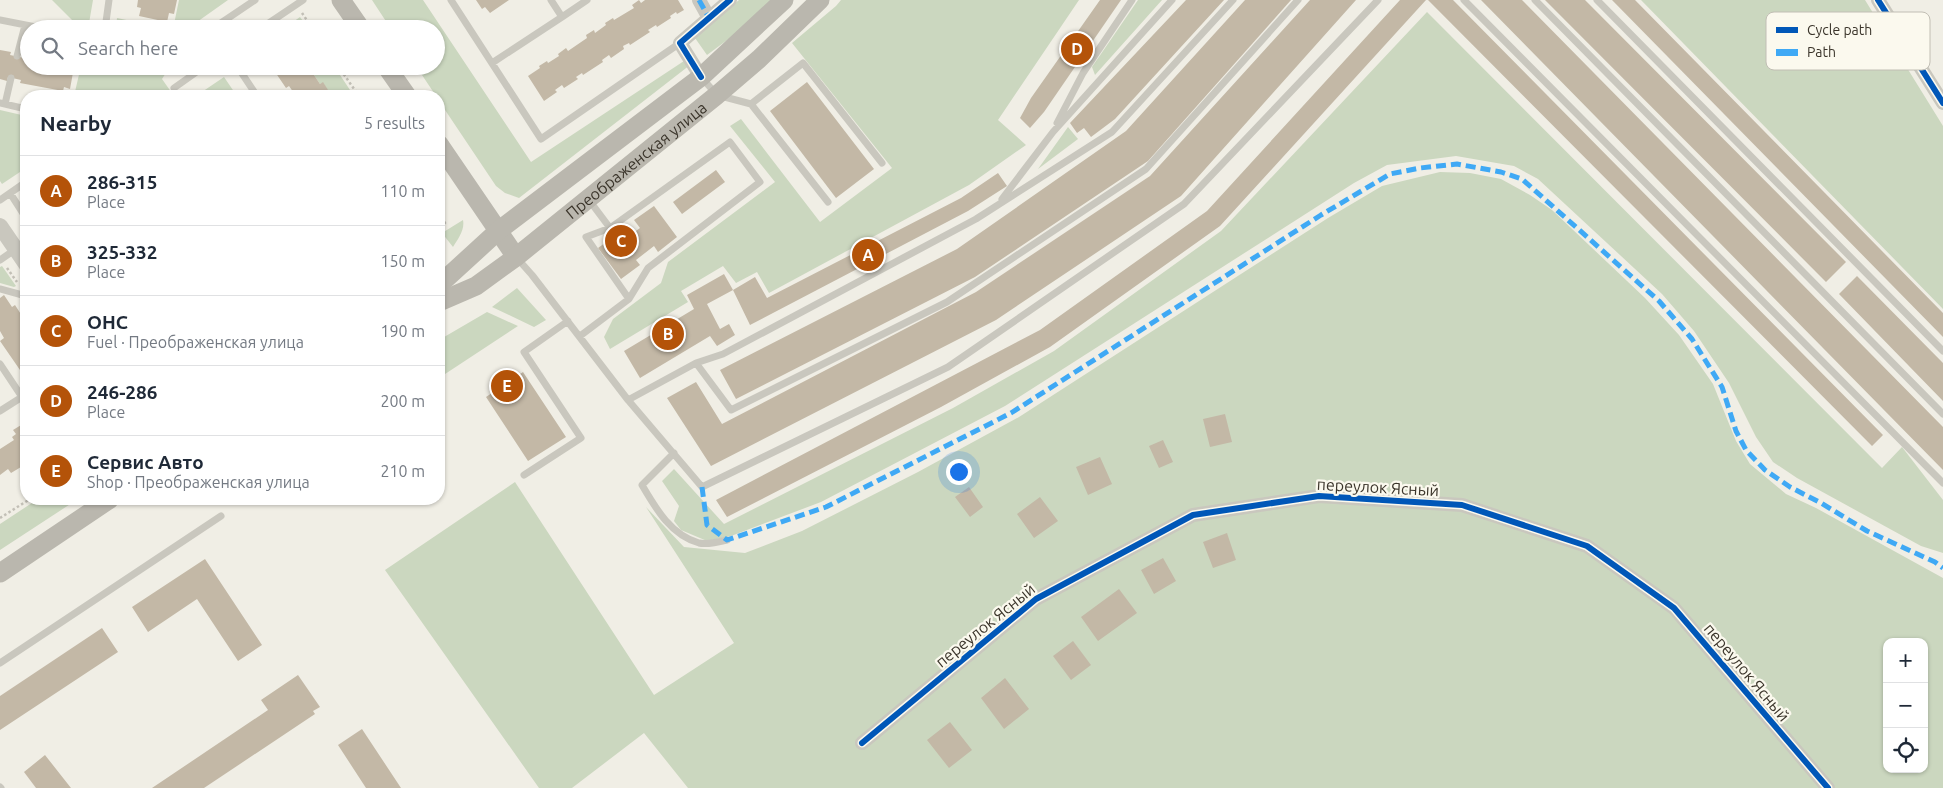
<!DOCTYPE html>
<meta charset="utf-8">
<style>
:root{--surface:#fff;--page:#f2f2f3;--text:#1f2937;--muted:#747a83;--line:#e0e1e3;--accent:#b45309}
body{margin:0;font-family:Ubuntu,sans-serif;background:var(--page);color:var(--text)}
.controls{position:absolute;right:15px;bottom:15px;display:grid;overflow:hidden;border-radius:10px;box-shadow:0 1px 4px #0004}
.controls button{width:45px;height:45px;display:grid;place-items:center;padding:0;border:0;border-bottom:1px solid var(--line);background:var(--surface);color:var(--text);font:25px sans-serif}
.you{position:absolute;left:958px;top:471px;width:18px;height:18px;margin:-12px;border:4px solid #fff;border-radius:50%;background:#1a73e8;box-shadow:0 0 0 8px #1a73e833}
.badge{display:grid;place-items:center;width:32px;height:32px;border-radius:50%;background:var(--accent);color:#fff;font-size:16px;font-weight:700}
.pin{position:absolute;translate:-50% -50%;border:2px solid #fff;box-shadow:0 1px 5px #0006}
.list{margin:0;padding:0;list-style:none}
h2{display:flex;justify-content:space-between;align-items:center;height:65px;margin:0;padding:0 20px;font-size:21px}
h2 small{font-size:16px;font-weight:400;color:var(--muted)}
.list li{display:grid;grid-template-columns:32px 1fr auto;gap:15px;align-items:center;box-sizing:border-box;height:70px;padding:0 20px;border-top:1px solid var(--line)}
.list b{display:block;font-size:19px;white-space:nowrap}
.list p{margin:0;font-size:16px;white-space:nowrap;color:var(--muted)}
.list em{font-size:16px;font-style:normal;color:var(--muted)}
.icon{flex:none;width:28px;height:28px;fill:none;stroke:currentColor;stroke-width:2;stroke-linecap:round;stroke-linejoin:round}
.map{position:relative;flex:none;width:1943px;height:788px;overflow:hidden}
.search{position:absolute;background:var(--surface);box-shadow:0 1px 4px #0004;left:20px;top:20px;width:425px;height:55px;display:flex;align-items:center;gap:12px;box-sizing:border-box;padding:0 18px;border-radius:28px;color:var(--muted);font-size:19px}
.panel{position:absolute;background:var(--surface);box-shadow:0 1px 4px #0004;left:20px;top:90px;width:425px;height:415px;border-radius:20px}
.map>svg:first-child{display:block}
.green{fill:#cbd7bf;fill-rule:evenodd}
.building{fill:#c3b8a6}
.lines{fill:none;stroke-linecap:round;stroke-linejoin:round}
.path{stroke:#c2bfb6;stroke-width:2.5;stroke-dasharray:2.5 2.5;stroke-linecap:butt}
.service{stroke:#c9c7be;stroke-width:7}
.minor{stroke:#c9c7be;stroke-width:14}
.tertiary{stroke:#c9c7be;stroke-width:16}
.secondary{stroke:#bab7ae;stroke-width:19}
.quiet{stroke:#3fa9f5;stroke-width:5;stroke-dasharray:10 5;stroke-linecap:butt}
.cycleway-casing{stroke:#fbf9ee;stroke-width:9}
.cycleway{stroke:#0057b8;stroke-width:6}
.labels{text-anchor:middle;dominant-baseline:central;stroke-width:4.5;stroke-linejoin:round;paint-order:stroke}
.street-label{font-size:16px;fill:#3b352b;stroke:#fbf9ee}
.key{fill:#fbf9ee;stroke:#c1beb4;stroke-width:1}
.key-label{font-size:14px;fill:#3b352b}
</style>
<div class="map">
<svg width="1943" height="788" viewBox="0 0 1943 788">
<rect width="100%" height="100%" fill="#f0eee5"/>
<path class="green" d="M52,0H93L88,29H81Z
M179,0H228L187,29H173Z
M372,0H423L531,162L687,59L690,65L519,198L505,193L496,186L439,101V96H436L416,66H436V29H391Z
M739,0H772L750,23L707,55L695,38Z
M841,0H1079L998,120L1026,145L969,185L769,293L757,272L736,283L723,266L681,291L688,302L610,349L604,337L613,319L661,283L668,262L775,182L730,126L741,119L820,222L892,168L792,43L836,6Z
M1138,0H1162L1095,75L1092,67Z
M1641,0H1865L1943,126V309Z
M1427,12L1882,468L1902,447L1943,500V553L1921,546L1797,478L1773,462L1756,437L1729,383L1694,331L1662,294L1538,179L1514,166L1456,156L1387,165L1354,183L1005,406L821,502L731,536L707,541L681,530L674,521L679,506L662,481L674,469L724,524L953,408L1054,351L1221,231Z
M300,17L309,29H283Z
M117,18L169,29H122L116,28Z
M81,66L169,68L162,79L174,96H74Z
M312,66H334L354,96H332L323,83L320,84L312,72L314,70Z
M224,77L237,96H196Z
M0,110L26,116V168L2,184L0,181Z
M1068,127L1078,139L1038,169Z
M1440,172L1470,173L1501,179L1530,195L1552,210L1645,298L1679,335L1713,384L1736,441L1750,464L1786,494L1816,508L1943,578V788H688L644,733L572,788H539L385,570L515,482L654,695L734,643L646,507L684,547L745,553L802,531L918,472L1019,417L1328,218L1382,186ZM1887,642H1924V769H1887Z
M463,220C465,230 458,239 453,247L442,233Z
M2,266L16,286L14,287L0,283V267Z
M517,288L546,320L534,327L492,307Z
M487,312L518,326L439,378V340Z
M38,499H78L0,550V524Z"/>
<path class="building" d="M138,0H177L174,14L169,13L167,22L139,16L141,8L137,7Z
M476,0H509L490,13L485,7L482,9Z
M639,0L641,3L645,0H678L684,10L677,14L676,12L670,16L671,18L657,27L656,25L648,30L650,32L630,45L629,43L623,46L624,49L611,58L609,55L602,60L603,62L583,75L582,73L576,77L578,79L564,88L562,85L555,90L557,92L544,101L528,76L540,68L539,66L547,61L548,63L559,56L558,54L566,48L568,51L587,38L586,35L594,30L595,33L606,25L605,23L613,18L614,20L634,8L632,5Z
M1100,0H1121L1044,112L1030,128L1020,118L1031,98Z
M1186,0H1224L1115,119L1091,137L1084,128L1077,133L1070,123Z
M1245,0H1291L1148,161L975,277L736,399L720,370L957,249L1126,131Z
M1310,0H1356L1181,196L996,320L711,466L667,398L696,382L722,424L976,292L1150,176Z
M1400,0H1426L1220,226L1050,347L941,407L727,517L716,500L1040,330L1207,211Z
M1428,0H1453L1883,435L1872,446Z
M1481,0H1522L1943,427V470Z
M1545,0H1585L1846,262L1826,282Z
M1612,0H1635L1943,313V337Z
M0,50L11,52L10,55L29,59V66L74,67L70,89L64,87L63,91L20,83L21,80L8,77L7,81L0,79Z
M271,66H312L314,70L312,72L320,84L323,82L332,96H296L289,86L286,88Z
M807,82L874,169L836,198L770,111Z
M716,170L725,182L682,214L673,202Z
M998,173L1007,186L968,211L750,325L733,290L755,277L767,298L961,198Z
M654,206L677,237L658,252L654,246L636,260L640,265L621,279L598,248L613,237L618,244L640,228L634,220Z
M724,274L733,290L707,304L720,329L729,324L735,335L717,346L710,336L640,378L624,351L694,309L687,295Z
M1857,276L1943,363V401L1839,294Z
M4,295L12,307L15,305L26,322V371L24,367L20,370L0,341L4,338L0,331V298Z
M523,372L566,437L528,461L486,397Z
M1225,414L1232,442L1210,447L1203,419Z
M26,422V464L11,473L8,469L0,475V449L14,440L12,437L16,434L13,430Z
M1163,440L1173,462L1159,468L1149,446Z
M1100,457L1112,484L1088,495L1076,467Z
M969,487L983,507L970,517L955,497Z
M1040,497L1058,521L1034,538L1017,514Z
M1227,533L1236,560L1213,568L1203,542Z
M1163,558L1176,581L1154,594L1141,570Z
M205,559L262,645L238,661L197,599L148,632L132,607Z
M1119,589L1137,613L1098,641L1081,617Z
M102,628L118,652L0,730V696Z
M1073,641L1091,665L1071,680L1053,656Z
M298,675L320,707L313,711L315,714L204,788H152L268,710L261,700Z
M1005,678L1029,709L1004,729L981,698Z
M950,722L972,750L949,768L927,740Z
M362,729L401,788H366L338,745Z
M45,755L71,788H36L24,772Z"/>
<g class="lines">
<path class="path" d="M302,13L313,29
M338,66L359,96
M439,213L445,223L439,227
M7,268L17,282
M0,518L30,499"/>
<path class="service" d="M451,0L541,139L680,43
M551,0L562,17L587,0
M1464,0L1943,483
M1535,0L1943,414
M1597,0L1943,351
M0,20L46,29
M105,29L109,0
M212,29L255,0
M260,29L303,0
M17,56L25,25
M492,63L562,17
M237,66L257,96
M702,78L717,95L751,104
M174,88L205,66
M0,103L26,109
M5,104L11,78
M1057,123L1083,73L1132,0
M10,193L26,218
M1002,199L1053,132L1172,0
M0,200L26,182
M589,200L610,228
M828,202L751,104L803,63L882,163
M516,257L532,275L628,400L702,487L948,367L1184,204L1378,0
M0,260L16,249
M0,289L26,296
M580,336L629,299L586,237L610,228L730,142L760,182L648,268L629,299
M696,363L723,354L976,219L1112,132L1233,0
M0,364L22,397L0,411
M628,400L696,363L731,410L947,302L1146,169L1298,0
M674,453L642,485C656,509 671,535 699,543C707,545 719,542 727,540
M524,475L581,438L524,352L568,321
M0,663L221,516
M0,787L1,788"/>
<path class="minor" d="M699,0L709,18
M1878,0L1943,103
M701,77L680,43L730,0
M862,743L1036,599L1193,515L1319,496L1462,505L1587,546L1674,608L1828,788"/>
<path class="tertiary" d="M0,226L26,264"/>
<g class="secondary">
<path d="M341,0L361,29"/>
<path d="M386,66L407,96"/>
<path d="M439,144L516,257"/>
<path d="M439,285L498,231L701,77L784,0"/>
<path id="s1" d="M439,302L476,286L516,257L717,95L759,59L820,0"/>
<path d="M0,573L110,499"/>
</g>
<path class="quiet" d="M699,0L709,18
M702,487L707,525L727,540L826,507L1011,413L1321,215L1390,174L1420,168L1457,164L1501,172L1522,179L1659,301L1692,339L1722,387L1736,431L1746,450L1765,470L1790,487L1821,503L1867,531L1935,562L1943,568"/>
<g class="cycleway-casing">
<path id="cycleway" d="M1878,0L1943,103
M701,77L680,43L730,0
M862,743L1036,599L1193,515L1319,496L1462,505L1587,546L1674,608L1828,788"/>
</g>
<use href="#cycleway" class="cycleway"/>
</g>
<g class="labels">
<g class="street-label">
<text stroke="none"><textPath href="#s1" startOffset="244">Преображенская улица</textPath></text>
<text transform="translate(1378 487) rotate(3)">переулок Ясный</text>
<text transform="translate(985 625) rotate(-39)">переулок Ясный</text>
<text transform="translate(1747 672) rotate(50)">переулок Ясный</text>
</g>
</g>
<rect x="1766" y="12" width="164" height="58" rx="8" class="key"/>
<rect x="1776" y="27" width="22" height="6" fill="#0057b8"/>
<rect x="1776" y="49" width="22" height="7" fill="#3fa9f5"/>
<g class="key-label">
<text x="1807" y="35">Cycle path</text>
<text x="1807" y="57">Path</text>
</g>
</svg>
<div class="controls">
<button>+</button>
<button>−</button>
<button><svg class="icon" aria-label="locate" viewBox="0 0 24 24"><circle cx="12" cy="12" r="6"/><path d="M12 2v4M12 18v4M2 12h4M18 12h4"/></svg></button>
</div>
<div class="you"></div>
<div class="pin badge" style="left:868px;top:255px">A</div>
<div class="pin badge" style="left:668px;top:334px">B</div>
<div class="pin badge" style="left:621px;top:241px">C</div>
<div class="pin badge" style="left:1077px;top:49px">D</div>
<div class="pin badge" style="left:507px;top:386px">E</div>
<div class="search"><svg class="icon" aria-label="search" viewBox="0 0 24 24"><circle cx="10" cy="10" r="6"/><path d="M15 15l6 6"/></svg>Search here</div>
<section class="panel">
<h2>Nearby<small>5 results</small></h2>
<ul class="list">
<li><span class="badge">A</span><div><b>286-315</b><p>Place</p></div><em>110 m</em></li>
<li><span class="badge">B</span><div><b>325-332</b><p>Place</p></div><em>150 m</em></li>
<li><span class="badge">C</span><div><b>ОНС</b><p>Fuel · Преображенская улица</p></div><em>190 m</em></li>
<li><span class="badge">D</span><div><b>246-286</b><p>Place</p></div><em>200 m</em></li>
<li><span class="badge">E</span><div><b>Сервис Авто</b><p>Shop · Преображенская улица</p></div><em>210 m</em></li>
</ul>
</section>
</div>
